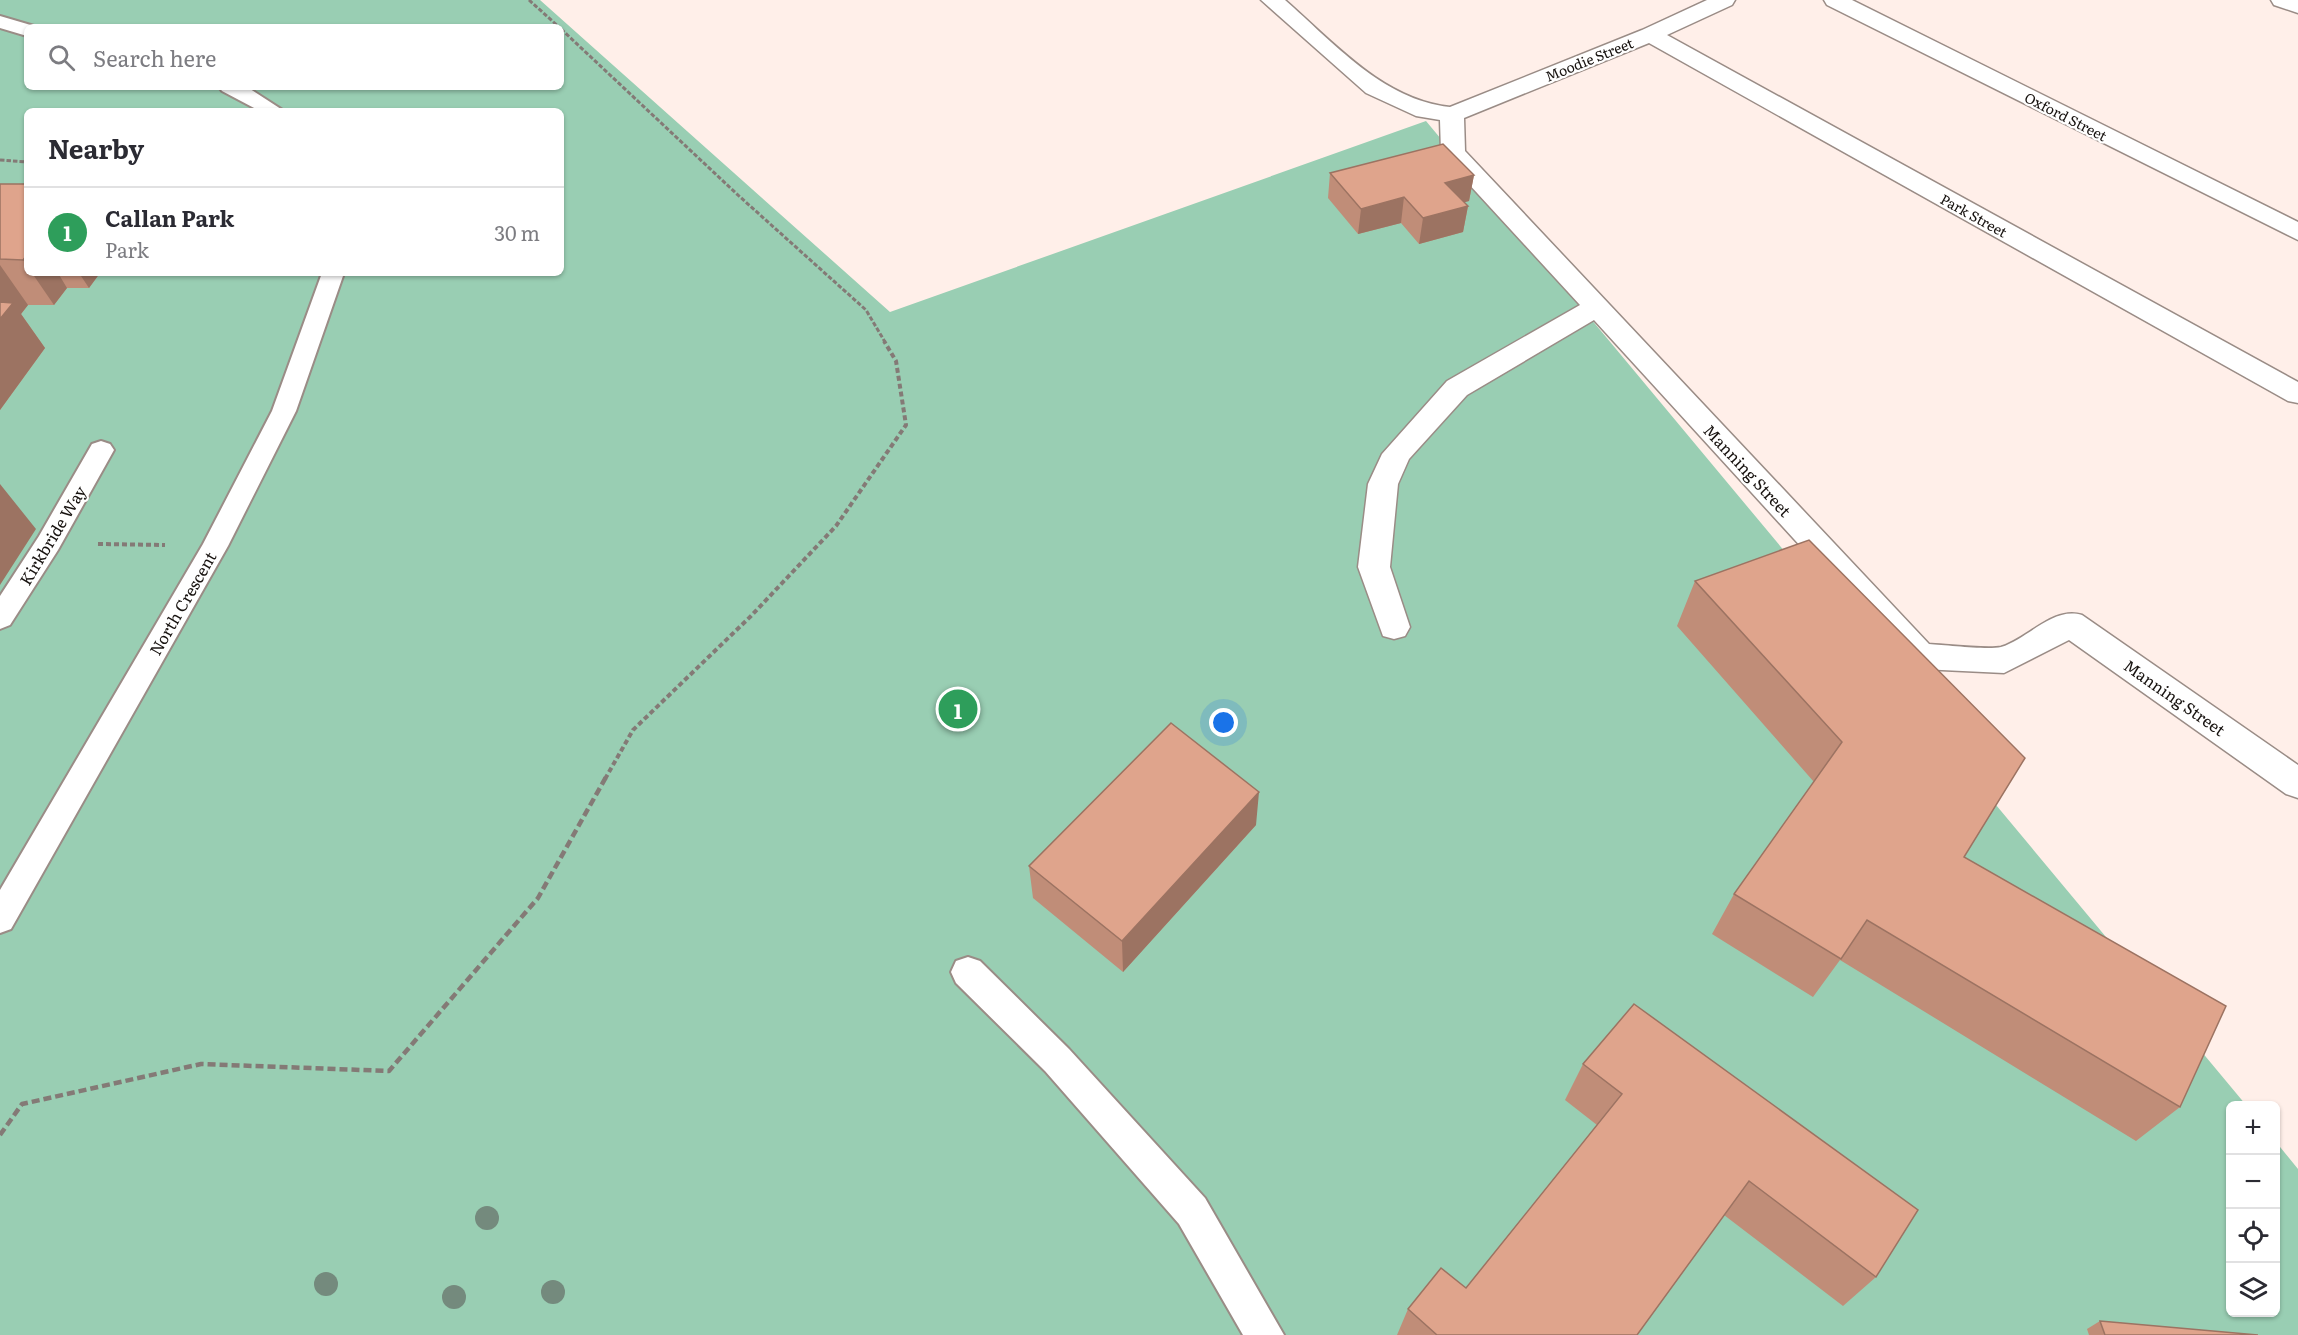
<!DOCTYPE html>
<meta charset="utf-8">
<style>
:root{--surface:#fff;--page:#f2f2f3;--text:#2b2b33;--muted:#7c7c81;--line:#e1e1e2;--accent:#1a73e8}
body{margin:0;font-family:Literata,serif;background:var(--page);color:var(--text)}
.controls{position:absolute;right:18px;bottom:18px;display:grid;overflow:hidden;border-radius:9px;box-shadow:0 2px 4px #0004}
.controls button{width:54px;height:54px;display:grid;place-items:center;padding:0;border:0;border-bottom:2px solid var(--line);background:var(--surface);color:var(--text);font:30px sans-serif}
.you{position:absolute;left:1224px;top:723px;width:21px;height:21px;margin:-15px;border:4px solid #fff;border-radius:50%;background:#1a73e8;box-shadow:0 0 0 9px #1a73e833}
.badge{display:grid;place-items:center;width:39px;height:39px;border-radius:50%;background:var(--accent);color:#fff;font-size:20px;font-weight:700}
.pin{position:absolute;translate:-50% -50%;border:3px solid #fff;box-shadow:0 2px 6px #0006}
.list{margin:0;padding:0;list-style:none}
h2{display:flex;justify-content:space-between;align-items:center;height:78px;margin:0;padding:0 24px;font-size:26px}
h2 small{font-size:20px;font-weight:400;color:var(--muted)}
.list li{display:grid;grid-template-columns:39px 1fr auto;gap:18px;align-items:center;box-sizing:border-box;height:90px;padding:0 24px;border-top:2px solid var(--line)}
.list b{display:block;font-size:22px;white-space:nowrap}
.list p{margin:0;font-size:20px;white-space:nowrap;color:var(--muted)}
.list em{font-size:20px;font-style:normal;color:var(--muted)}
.icon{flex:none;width:33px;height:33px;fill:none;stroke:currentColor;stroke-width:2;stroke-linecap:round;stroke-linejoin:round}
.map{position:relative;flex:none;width:2298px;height:1335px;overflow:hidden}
.search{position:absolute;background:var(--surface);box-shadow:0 2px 4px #0004;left:24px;top:24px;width:540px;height:66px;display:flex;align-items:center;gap:15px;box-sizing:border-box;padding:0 21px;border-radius:9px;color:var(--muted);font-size:22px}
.panel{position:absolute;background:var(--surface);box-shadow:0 2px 4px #0004;left:24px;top:108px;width:540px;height:168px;border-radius:9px}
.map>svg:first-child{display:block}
.green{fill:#99ceb3;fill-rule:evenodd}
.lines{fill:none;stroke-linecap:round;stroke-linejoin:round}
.service-casing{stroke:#9a8c86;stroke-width:4}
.minor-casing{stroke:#9a8c86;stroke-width:3}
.path-far2{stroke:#847a76;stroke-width:3;stroke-dasharray:4.5 2;stroke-linecap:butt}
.path-far1{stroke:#847a76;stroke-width:4;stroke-dasharray:5 3;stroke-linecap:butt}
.path{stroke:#847a76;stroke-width:4.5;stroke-dasharray:8 4;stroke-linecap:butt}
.service{fill:#fff;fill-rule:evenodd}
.minor{fill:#fff;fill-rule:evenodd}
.tree{fill:#748a7d}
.wall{fill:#c08d78}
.shaded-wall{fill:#9c7362}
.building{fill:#dfa48c;stroke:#9c7362;stroke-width:1.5}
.labels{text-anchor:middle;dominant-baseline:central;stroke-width:4.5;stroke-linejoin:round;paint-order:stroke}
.far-street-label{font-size:14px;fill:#17120f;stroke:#fff}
.street-label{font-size:16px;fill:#17120f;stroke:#fff}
</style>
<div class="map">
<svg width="2298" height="1335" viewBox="0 0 2298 1335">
<rect width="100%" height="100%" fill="#ffefe9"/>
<path class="green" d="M0,0H540L890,312L1426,121L2246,1105L2230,1106V1312H2276V1142L2298,1169V1335H0ZM27,27H561V87H27ZM27,111H561V273H27Z"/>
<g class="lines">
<g class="service-casing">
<path id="service" d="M0,16L34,26V27H27V36L0,28Z
M219,87H247L284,111H260L222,91Z
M322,273H344L296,411L228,546L11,929L0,933V890L203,544L272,411Z
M101,441L110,444L114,450L58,550L10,625L0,629V596L39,536L92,444Z
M968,957L980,961L1069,1049L1205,1198L1284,1335H1243L1179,1224L1045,1071L956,983L951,972L956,961Z"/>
</g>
<g class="minor-casing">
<path id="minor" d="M1261,0H1285C1333,42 1383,100 1450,107L1642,30L1707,0H1735L1732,5L1667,35L2298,382V403L2288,401L1649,43L1464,118L1465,151L1929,644C1946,645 1987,650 2001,647C2028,639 2053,606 2082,615L2298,765V798L2286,794L2069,640L2004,673L1921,669L1909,665L1594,320L1467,395L1409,459L1398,484L1390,567L1410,627L1405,636L1394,639L1383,636L1358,567L1368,484L1382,454L1447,381L1580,305L1444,157L1441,152L1440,120L1416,116L1366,93Z
M1824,0H1852L2298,222V240L1827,5Z
M2271,0H2298V13L2274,5Z"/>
</g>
<path class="path-far2" d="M529,0L559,27
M561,29L739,196L866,310L885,342
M0,160L27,162"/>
<path class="path-far1" d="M98,544L165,545
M605,779L633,730L751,616L836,526L906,425L896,361L884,341"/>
<path class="path" d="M0,1135L22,1104L201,1064L389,1071L538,898L606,777"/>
<use href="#service" class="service"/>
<use href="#minor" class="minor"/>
</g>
<g class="tree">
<circle cx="487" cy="1218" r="12"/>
<circle cx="326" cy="1284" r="12"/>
<circle cx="553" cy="1292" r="12"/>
<circle cx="454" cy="1297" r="12"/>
</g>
<path class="wall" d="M1330,173L1474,175L1469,201L1464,202L1468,206L1463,232L1419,244L1401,223L1358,234L1328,198Z
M0,184H27V273H100L89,288H67L54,305H28L21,314L45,348L0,410Z
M1695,581L1964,857L2180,1107L2136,1141L1840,960L1813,997L1712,934L1734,894L1814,782L1677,626Z
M1256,825L1123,972L1033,898L1029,866Z
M1634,1004L1876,1277L1843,1306L1724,1215L1637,1335H1397L1408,1309L1466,1288L1597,1125L1565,1100L1583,1064Z
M2100,1321L2258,1335H2089L2087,1329Z"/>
<path class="shaded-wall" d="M1474,175L1469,201L1441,209L1445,183Z
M1404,197L1401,223L1358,234L1361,209Z
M1468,206L1463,232L1419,244L1423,218Z
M27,255V265L23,260Z
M0,265L28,305L21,314L45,348L0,410Z
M32,273H58L67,288L54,305Z
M79,273H100L89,288Z
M0,484L36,529L0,585Z
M1259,792L1256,825L1123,972L1122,941Z"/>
<path class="building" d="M1443,144L1474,175L1445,183L1468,206L1423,218L1404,197L1361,209L1330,173Z
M0,184H27V255L23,260L0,259Z
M0,302L13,303L0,319Z
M1809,540L2025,758L1964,857L2226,1006L2180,1107L1867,920L1841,959L1734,894L1842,742L1695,581Z
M1171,723L1259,792L1122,941L1029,866Z
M1634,1004L1918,1210L1876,1277L1749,1181L1637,1335H1437L1408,1309L1441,1268L1466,1288L1622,1094L1583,1064Z
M2100,1321L2258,1335H2105Z"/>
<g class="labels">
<g class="far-street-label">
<text transform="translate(1589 59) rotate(-22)">Moodie Street</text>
<text transform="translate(2066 116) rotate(27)">Oxford Street</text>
<text transform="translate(1974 215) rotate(29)">Park Street</text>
</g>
<g class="street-label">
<text transform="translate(1748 470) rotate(47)">Manning Street</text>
<text transform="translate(52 535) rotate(-59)">Kirkbride Way</text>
<text transform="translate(182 603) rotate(-60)">North Crescent</text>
<text transform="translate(2175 697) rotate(35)">Manning Street</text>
</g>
</g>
</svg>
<div class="controls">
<button>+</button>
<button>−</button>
<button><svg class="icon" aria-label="locate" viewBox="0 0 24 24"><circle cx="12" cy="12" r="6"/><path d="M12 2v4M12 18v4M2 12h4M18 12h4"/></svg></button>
<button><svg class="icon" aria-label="layers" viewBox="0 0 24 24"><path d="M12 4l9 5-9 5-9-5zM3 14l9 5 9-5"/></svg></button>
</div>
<div class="you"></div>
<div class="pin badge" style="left:958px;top:709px;background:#2e9e5b">1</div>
<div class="search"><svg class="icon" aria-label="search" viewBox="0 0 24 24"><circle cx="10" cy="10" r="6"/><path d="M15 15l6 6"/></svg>Search here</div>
<section class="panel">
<h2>Nearby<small></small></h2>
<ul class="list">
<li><span class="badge" style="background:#2e9e5b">1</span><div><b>Callan Park</b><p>Park</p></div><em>30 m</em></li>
</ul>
</section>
</div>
